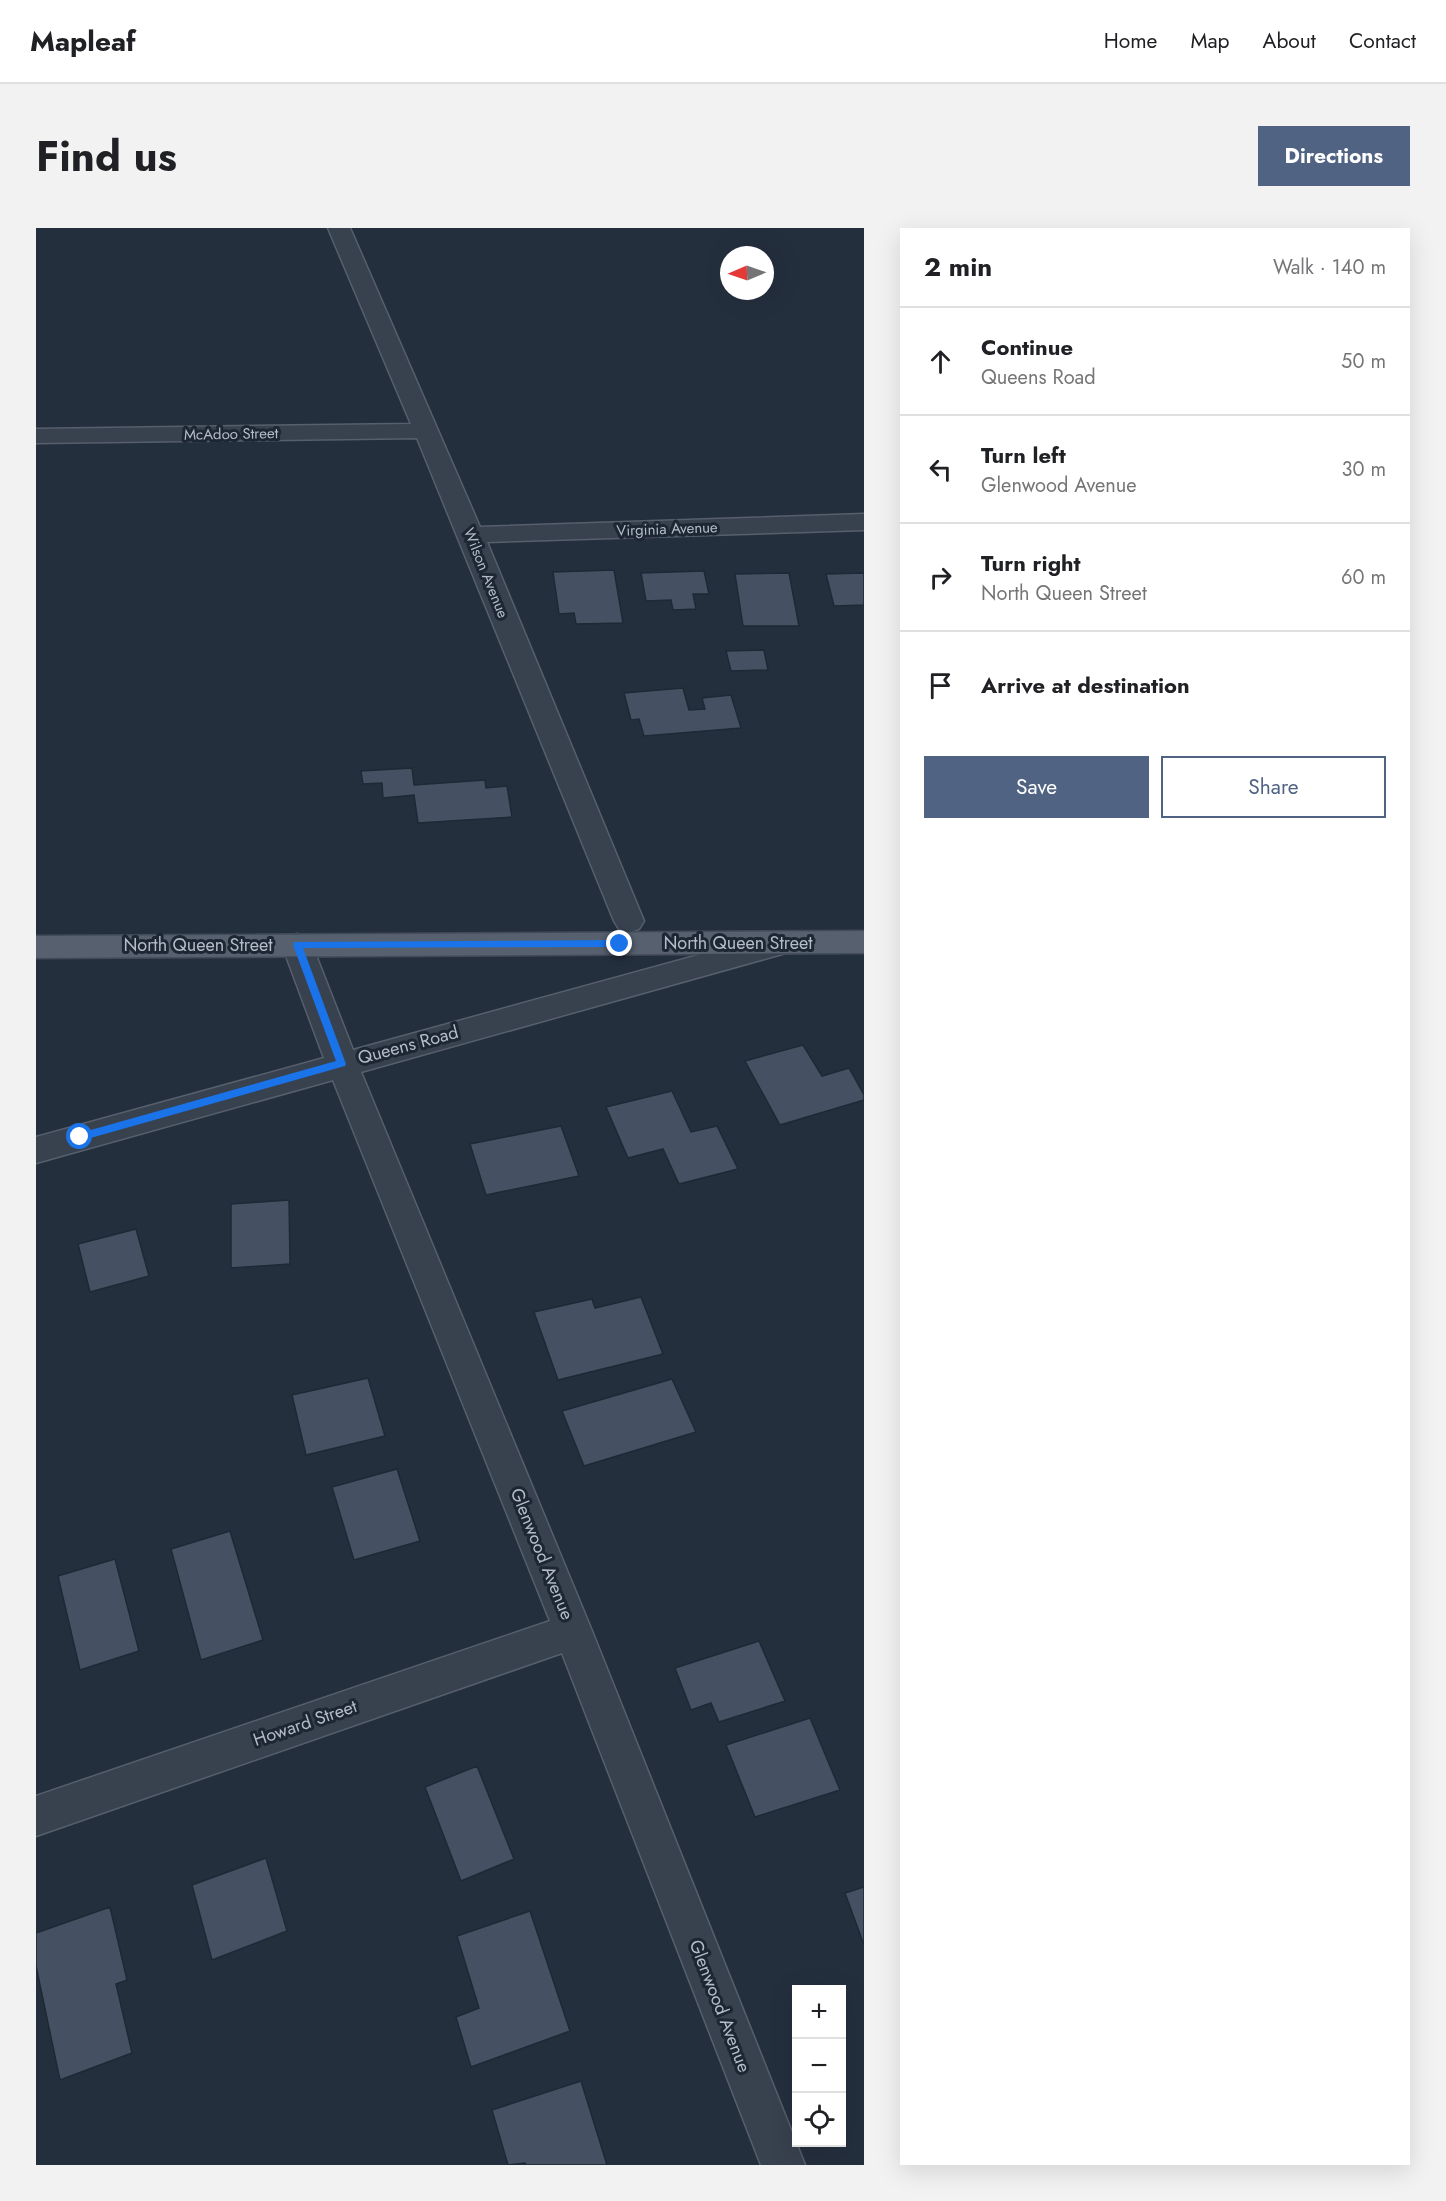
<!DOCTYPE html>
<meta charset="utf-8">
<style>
:root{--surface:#fff;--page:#f2f2f2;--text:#202124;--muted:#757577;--line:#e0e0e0;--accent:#506383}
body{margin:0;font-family:Jost,sans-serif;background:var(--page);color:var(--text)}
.controls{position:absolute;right:18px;bottom:18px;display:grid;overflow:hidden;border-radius:0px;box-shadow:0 6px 24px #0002}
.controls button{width:54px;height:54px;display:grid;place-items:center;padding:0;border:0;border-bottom:2px solid var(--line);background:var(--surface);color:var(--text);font:30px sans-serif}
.compass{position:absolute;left:684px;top:18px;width:54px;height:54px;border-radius:50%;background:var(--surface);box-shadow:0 6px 24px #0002;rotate:268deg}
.stop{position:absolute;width:18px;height:18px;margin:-14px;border:4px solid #1a73e8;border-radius:50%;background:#fff}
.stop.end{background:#1a73e8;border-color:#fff;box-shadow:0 2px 6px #0008}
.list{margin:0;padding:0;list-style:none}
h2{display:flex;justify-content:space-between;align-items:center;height:78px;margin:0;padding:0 24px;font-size:26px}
h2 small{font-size:20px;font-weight:400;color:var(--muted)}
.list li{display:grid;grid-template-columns:39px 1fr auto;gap:18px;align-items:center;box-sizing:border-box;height:108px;padding:0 24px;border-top:2px solid var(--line)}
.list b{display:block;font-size:22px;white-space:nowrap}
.list p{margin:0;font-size:20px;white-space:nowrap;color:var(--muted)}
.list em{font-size:20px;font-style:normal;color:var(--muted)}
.actions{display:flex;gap:12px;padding:18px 24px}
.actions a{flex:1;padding:14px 0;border:2px solid var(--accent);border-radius:0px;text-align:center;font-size:21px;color:var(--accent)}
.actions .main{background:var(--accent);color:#fff}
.icon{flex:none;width:33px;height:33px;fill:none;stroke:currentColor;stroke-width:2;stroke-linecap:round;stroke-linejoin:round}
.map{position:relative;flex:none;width:828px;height:1937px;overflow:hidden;border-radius:0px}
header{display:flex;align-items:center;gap:36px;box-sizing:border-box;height:84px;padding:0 30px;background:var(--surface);border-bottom:2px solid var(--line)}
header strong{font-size:28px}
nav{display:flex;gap:33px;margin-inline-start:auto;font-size:21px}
.intro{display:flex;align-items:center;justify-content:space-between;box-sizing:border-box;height:144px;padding:0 36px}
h1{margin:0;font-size:42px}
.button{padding:15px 27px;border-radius:0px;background:var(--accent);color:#fff;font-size:21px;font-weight:700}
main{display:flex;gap:36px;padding:0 36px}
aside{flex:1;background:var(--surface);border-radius:0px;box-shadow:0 6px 24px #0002}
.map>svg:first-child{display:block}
.building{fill:#455162;stroke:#1f2835;stroke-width:1.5}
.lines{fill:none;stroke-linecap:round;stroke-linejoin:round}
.minor-casing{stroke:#565f6c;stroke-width:3}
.major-casing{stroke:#414a57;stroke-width:3}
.minor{fill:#38414e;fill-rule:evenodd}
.major{fill:#56606e;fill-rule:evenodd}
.route{fill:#1a73e8}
.labels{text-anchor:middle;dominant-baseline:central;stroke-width:6;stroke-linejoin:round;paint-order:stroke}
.far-street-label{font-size:15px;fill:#b4bcc9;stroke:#1d2633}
.street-label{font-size:18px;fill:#b4bcc9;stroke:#1d2633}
</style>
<header>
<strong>Mapleaf</strong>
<nav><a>Home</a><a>Map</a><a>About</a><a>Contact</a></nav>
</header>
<div class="intro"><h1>Find us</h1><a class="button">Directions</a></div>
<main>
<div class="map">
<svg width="828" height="1937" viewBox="0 0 828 1937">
<rect width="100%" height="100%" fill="#242f3e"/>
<path class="building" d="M578,342L587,395L540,396L538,385L523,386L517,344Z
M668,343L673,366H657L660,381L637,382L635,372L610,373L605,345Z
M753,345L763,398H707L699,346Z
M828,345V377L798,378L790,346Z
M728,422L732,442L695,443L690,423Z
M647,460L653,482L669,481L666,470L695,467L705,500L608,508L603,491L595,492L588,465Z
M376,540L378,557L449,552L450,560L471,558L476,589L382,595L378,567L347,570L346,555L327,556L325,543Z
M767,817L786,848L813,840L828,867V872L744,897L709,833Z
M636,863L655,904L681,898L702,941L643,956L627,921L592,930L570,879Z
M525,898L543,948L450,967L434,916Z
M253,972L254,1036L195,1040V976Z
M100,1001L113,1048L54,1064L42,1016Z
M605,1069L627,1126L522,1152L498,1084L556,1071L559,1080Z
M332,1150L349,1208L270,1227L256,1167Z
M636,1151L660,1204L548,1238L526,1183Z
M361,1241L384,1313L318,1332L296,1259Z
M194,1303L227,1412L165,1432L135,1321Z
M79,1331L103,1423L44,1442L22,1348Z
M723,1413L749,1473L683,1494L675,1475L655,1482L639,1440Z
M774,1490L804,1562L719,1589L690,1517Z
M441,1538L478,1631L425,1653L389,1559Z
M230,1630L251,1703L176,1732L156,1657Z
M828,1659V1717L809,1665Z
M74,1679L91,1752L80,1756L96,1825L24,1852L0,1738V1705Z
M494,1683L534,1803L435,1839L420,1789L443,1780L421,1708Z
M545,1853L571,1937H490L489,1935L472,1937L456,1882Z"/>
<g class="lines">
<g class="minor-casing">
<path id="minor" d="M292,0H314L444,299L828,286V302L451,314L608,693L603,701L593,704L583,701L578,693L381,210L0,215V201L375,196Z
M746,704L757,707L761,715L757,723L325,844L556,1403L769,1937H725L526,1425L0,1608V1568L514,1393L297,852L0,935V909L288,830L246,717L250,709L261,706L272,709L276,717L317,822Z"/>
</g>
<g class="major-casing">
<path id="major" d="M828,703V725L0,730V708Z"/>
</g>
<use href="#minor" class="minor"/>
<use href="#major" class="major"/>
</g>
<path class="route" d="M584,712L589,716L584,719L267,720L310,836L309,838L44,913L39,909L44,905L300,833L257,717L258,714Z"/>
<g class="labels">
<g class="far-street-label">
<text transform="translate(195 206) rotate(-1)">McAdoo Street</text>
<text transform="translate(631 301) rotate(-2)">Virginia Avenue</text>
<text transform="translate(450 345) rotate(68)">Wilson Avenue</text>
</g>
<g class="street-label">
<text x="702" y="715">North Queen Street</text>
<text x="162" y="717">North Queen Street</text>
<text transform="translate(372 817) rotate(-15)">Queens Road</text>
<text transform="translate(506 1326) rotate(68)">Glenwood Avenue</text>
<text transform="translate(269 1495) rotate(-19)">Howard Street</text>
<text transform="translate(684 1778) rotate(69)">Glenwood Avenue</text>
</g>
</g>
</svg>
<div class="controls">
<button>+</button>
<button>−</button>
<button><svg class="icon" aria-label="locate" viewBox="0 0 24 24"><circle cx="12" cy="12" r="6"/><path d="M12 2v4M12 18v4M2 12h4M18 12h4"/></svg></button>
</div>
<svg class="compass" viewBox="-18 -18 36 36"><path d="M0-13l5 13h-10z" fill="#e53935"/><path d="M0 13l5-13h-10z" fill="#757577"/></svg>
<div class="stop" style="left:44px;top:909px"></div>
<div class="stop end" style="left:584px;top:716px"></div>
</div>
<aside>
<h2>2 min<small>Walk · 140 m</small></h2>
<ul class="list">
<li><svg class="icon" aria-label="ahead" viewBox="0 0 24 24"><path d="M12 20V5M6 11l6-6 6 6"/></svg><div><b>Continue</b><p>Queens Road</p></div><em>50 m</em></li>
<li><svg class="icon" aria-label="left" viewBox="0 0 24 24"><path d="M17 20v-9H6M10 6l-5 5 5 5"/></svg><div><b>Turn left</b><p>Glenwood Avenue</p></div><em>30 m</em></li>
<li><svg class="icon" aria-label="right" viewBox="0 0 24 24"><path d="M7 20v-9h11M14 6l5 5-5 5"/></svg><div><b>Turn right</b><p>North Queen Street</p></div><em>60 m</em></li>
<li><svg class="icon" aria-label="arrive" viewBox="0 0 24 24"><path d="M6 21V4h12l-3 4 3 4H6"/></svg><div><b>Arrive at destination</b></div></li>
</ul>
<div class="actions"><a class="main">Save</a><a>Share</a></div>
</aside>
</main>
